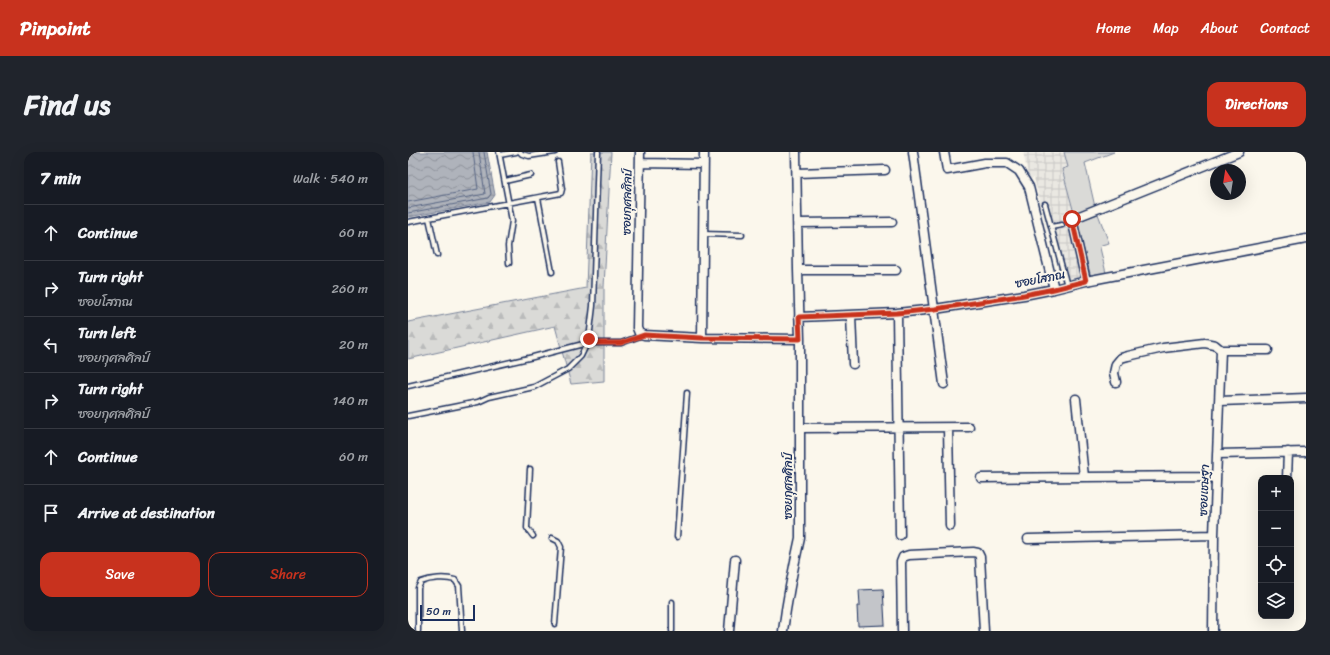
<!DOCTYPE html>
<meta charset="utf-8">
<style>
:root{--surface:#171b24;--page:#20242c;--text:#f1f3f6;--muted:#9ea1a6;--line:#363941;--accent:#c8321e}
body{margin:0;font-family:Sriracha,"Playpen Sans Thai",sans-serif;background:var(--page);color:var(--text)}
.controls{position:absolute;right:12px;bottom:12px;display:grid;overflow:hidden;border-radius:8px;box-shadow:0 4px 16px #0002}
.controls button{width:36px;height:36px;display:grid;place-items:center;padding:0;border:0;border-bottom:1px solid var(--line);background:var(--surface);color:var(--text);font:20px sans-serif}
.compass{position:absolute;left:802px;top:12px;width:36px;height:36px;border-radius:50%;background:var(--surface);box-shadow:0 4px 16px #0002;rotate:348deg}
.scale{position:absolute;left:12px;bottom:10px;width:55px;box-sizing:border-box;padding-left:4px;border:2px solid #1b2f5e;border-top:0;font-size:11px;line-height:14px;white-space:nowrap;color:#1b2f5e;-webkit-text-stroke:3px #fbf7ec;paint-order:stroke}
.stop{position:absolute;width:12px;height:12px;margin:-9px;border:3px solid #c8321e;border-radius:50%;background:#fff}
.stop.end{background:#c8321e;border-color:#fff;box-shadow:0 1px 4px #0008}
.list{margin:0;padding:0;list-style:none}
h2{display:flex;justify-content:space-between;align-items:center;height:52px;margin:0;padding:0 16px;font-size:17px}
h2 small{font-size:13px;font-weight:400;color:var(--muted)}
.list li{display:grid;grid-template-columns:26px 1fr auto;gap:12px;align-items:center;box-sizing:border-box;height:56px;padding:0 16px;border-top:1px solid var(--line)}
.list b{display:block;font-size:15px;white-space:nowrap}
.list p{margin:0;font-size:13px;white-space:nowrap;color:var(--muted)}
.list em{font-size:13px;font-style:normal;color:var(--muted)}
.actions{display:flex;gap:8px;padding:12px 16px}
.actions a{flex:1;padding:9px 0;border:1px solid var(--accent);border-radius:12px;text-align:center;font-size:14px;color:var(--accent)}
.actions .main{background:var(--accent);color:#fff}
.icon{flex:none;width:22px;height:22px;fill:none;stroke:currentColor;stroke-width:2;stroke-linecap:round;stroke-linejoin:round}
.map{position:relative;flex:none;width:898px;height:479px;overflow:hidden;border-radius:12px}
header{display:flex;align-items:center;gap:24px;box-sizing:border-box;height:56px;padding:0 20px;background:var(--accent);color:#fff}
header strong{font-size:19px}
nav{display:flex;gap:22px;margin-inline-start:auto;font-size:14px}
.intro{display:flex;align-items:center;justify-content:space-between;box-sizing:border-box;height:96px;padding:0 24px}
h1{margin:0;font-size:28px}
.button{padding:10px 18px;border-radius:12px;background:var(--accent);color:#fff;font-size:14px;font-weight:700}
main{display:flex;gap:24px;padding:0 24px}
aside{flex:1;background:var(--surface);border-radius:12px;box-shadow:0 4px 16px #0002}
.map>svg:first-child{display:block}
.industrial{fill:url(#industrial-grid)}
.grass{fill:#dadad7;stroke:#7a849a}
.forest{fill:url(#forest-firs);stroke:#7a849a}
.water{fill:url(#water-waves);stroke:#747e96}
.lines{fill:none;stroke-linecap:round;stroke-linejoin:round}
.shore{stroke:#566483;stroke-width:1}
.building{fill:#c3c5c9;stroke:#1b2f5e}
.lane-casing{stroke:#1b2f5e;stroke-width:7}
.street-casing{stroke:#1b2f5e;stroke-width:11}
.lane{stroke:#fbf7ec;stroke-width:4}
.street{stroke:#fbf7ec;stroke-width:8}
.route{stroke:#c8321e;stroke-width:5}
.labels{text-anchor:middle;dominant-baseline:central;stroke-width:4;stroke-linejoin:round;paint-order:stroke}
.street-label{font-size:12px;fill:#1b2f5e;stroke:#fbf7ec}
</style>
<header>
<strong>Pinpoint</strong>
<nav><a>Home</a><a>Map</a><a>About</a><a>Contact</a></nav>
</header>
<div class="intro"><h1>Find us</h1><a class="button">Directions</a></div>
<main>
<aside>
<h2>7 min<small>Walk · 540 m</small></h2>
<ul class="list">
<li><svg class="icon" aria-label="ahead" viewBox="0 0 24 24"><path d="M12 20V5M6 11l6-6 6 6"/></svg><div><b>Continue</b></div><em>60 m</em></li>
<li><svg class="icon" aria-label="right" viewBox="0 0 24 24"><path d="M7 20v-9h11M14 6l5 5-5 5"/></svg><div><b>Turn right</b><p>ซอยโสภณ</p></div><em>260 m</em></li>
<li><svg class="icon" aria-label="left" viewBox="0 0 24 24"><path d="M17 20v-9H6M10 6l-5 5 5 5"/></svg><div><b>Turn left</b><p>ซอยกุศลศิลป์</p></div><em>20 m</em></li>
<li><svg class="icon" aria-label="right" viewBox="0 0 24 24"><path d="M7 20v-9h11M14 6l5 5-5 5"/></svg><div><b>Turn right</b><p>ซอยกุศลศิลป์</p></div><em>140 m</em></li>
<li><svg class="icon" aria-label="ahead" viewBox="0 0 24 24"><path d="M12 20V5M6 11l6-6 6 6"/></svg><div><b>Continue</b></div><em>60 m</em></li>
<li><svg class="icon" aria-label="arrive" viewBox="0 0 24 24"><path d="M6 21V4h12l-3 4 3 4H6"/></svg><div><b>Arrive at destination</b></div></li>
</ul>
<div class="actions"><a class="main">Save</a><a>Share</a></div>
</aside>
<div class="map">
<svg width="898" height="479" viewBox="0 0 898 479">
<defs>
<pattern id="industrial-grid" width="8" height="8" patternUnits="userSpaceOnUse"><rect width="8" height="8" fill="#eae8e2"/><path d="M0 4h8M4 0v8" fill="none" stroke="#c8c7c4"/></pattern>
<pattern id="forest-firs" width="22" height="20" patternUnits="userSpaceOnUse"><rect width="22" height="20" fill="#dadad7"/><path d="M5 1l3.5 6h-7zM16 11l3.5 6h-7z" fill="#babbbb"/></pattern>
<pattern id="water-waves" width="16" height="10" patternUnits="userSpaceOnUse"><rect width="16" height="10" fill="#afb3bb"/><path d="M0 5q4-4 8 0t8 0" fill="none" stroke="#8e929b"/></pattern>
</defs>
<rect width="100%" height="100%" fill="#fbf7ec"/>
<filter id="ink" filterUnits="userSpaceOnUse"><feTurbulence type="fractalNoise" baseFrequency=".025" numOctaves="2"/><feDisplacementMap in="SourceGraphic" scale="8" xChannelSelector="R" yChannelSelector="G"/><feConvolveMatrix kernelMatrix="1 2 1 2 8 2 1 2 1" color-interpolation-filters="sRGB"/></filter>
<g filter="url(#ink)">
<path class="industrial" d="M615,0H656L660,15L654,18L666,61L658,65L673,126L654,131L626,26L621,27Z"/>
<path class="grass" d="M656,0H706L677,11L687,55L666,61L654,17L660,15Z
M690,62L701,91L693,93L692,96L698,121L683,125L669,72L671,69Z"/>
<path class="forest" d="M183,0H203L196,135V229L163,232L147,174L0,207V170L178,136Z"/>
<path class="water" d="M0,0H79L87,43L82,50L0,65Z"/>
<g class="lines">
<path class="shore" d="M0,50L70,37L65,0
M0,56L77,42L71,0
M0,61L80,46L83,42L76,0"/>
</g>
<path class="building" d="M475,437L477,473L450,474L449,454H452L451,438Z"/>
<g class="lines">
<g class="lane-casing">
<path id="lane" d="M91,0L104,69L100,94L101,111
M112,0L114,2L121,4L147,0
M92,3L108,0
M97,29L123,23
M130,46L144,120
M637,52L659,134
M21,66L29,103
M0,70L153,41L154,37L150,10
M643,75L654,73
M295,82L334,83
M0,234L125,205L179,191H213L235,183
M0,264L70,250L81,245L126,235L160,217L173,204L181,187L185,154L190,0
M122,317L119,376L125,384
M269,385L279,241
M144,386L150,389L153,395L147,472
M10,479V436L13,430C23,426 37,425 47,428L51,434L54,479
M264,479V450"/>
</g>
<g class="street-casing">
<path id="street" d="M232,0L229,176L231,181L236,183L294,186L392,187
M505,0L536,232
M536,0L539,18L577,11H599L611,19L621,35L646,137
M232,11L296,12
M389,21L477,18
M390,71L484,70
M390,118H488
M678,129L664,67L831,0
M489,161L492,383
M443,163L445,212
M391,165L489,161L527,157L616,143L646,137L678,129L898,87
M294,186L296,0
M708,230L706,221L708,212L713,206L720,204L755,196L797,191L807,193L813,198H860
M668,247L676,325L808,324
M811,249L898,246
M392,276L561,275
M540,276L542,374
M809,302L898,300
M573,326L676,325
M879,326L880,300
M620,387L806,383
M321,479L327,408
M375,479C379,448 385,417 392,386V187L390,118L388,0
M494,479L493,410L495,405L501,403L565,400L570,401L572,405L576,479
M805,479L806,383L813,198"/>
</g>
<use href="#lane" class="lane"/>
<use href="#street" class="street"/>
</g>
</g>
<g class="lines" filter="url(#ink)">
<path class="route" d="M181,187L179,191H213L236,183L294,186L392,187L391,165L489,161L527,157L616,143L646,137L678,129L664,67"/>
</g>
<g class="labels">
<g class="street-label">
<text transform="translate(219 50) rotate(-89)">ซอยกุศลศิลป์</text>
<text transform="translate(632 127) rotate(-11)">ซอยโสภณ</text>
<text transform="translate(380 334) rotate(-90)">ซอยกุศลศิลป์</text>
<text transform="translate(796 338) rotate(-88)">ซอยเชษฐา</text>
</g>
</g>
</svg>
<div class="controls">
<button>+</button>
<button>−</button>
<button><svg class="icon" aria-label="locate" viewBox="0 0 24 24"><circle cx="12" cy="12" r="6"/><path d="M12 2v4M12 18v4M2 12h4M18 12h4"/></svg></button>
<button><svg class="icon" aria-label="layers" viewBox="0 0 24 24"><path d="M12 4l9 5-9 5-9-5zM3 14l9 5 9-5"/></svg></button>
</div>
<svg class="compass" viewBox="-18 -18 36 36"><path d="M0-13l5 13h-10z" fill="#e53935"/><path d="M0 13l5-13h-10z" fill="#9ea1a6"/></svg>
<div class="scale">50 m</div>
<div class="stop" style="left:664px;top:67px"></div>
<div class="stop end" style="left:181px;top:187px"></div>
</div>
</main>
